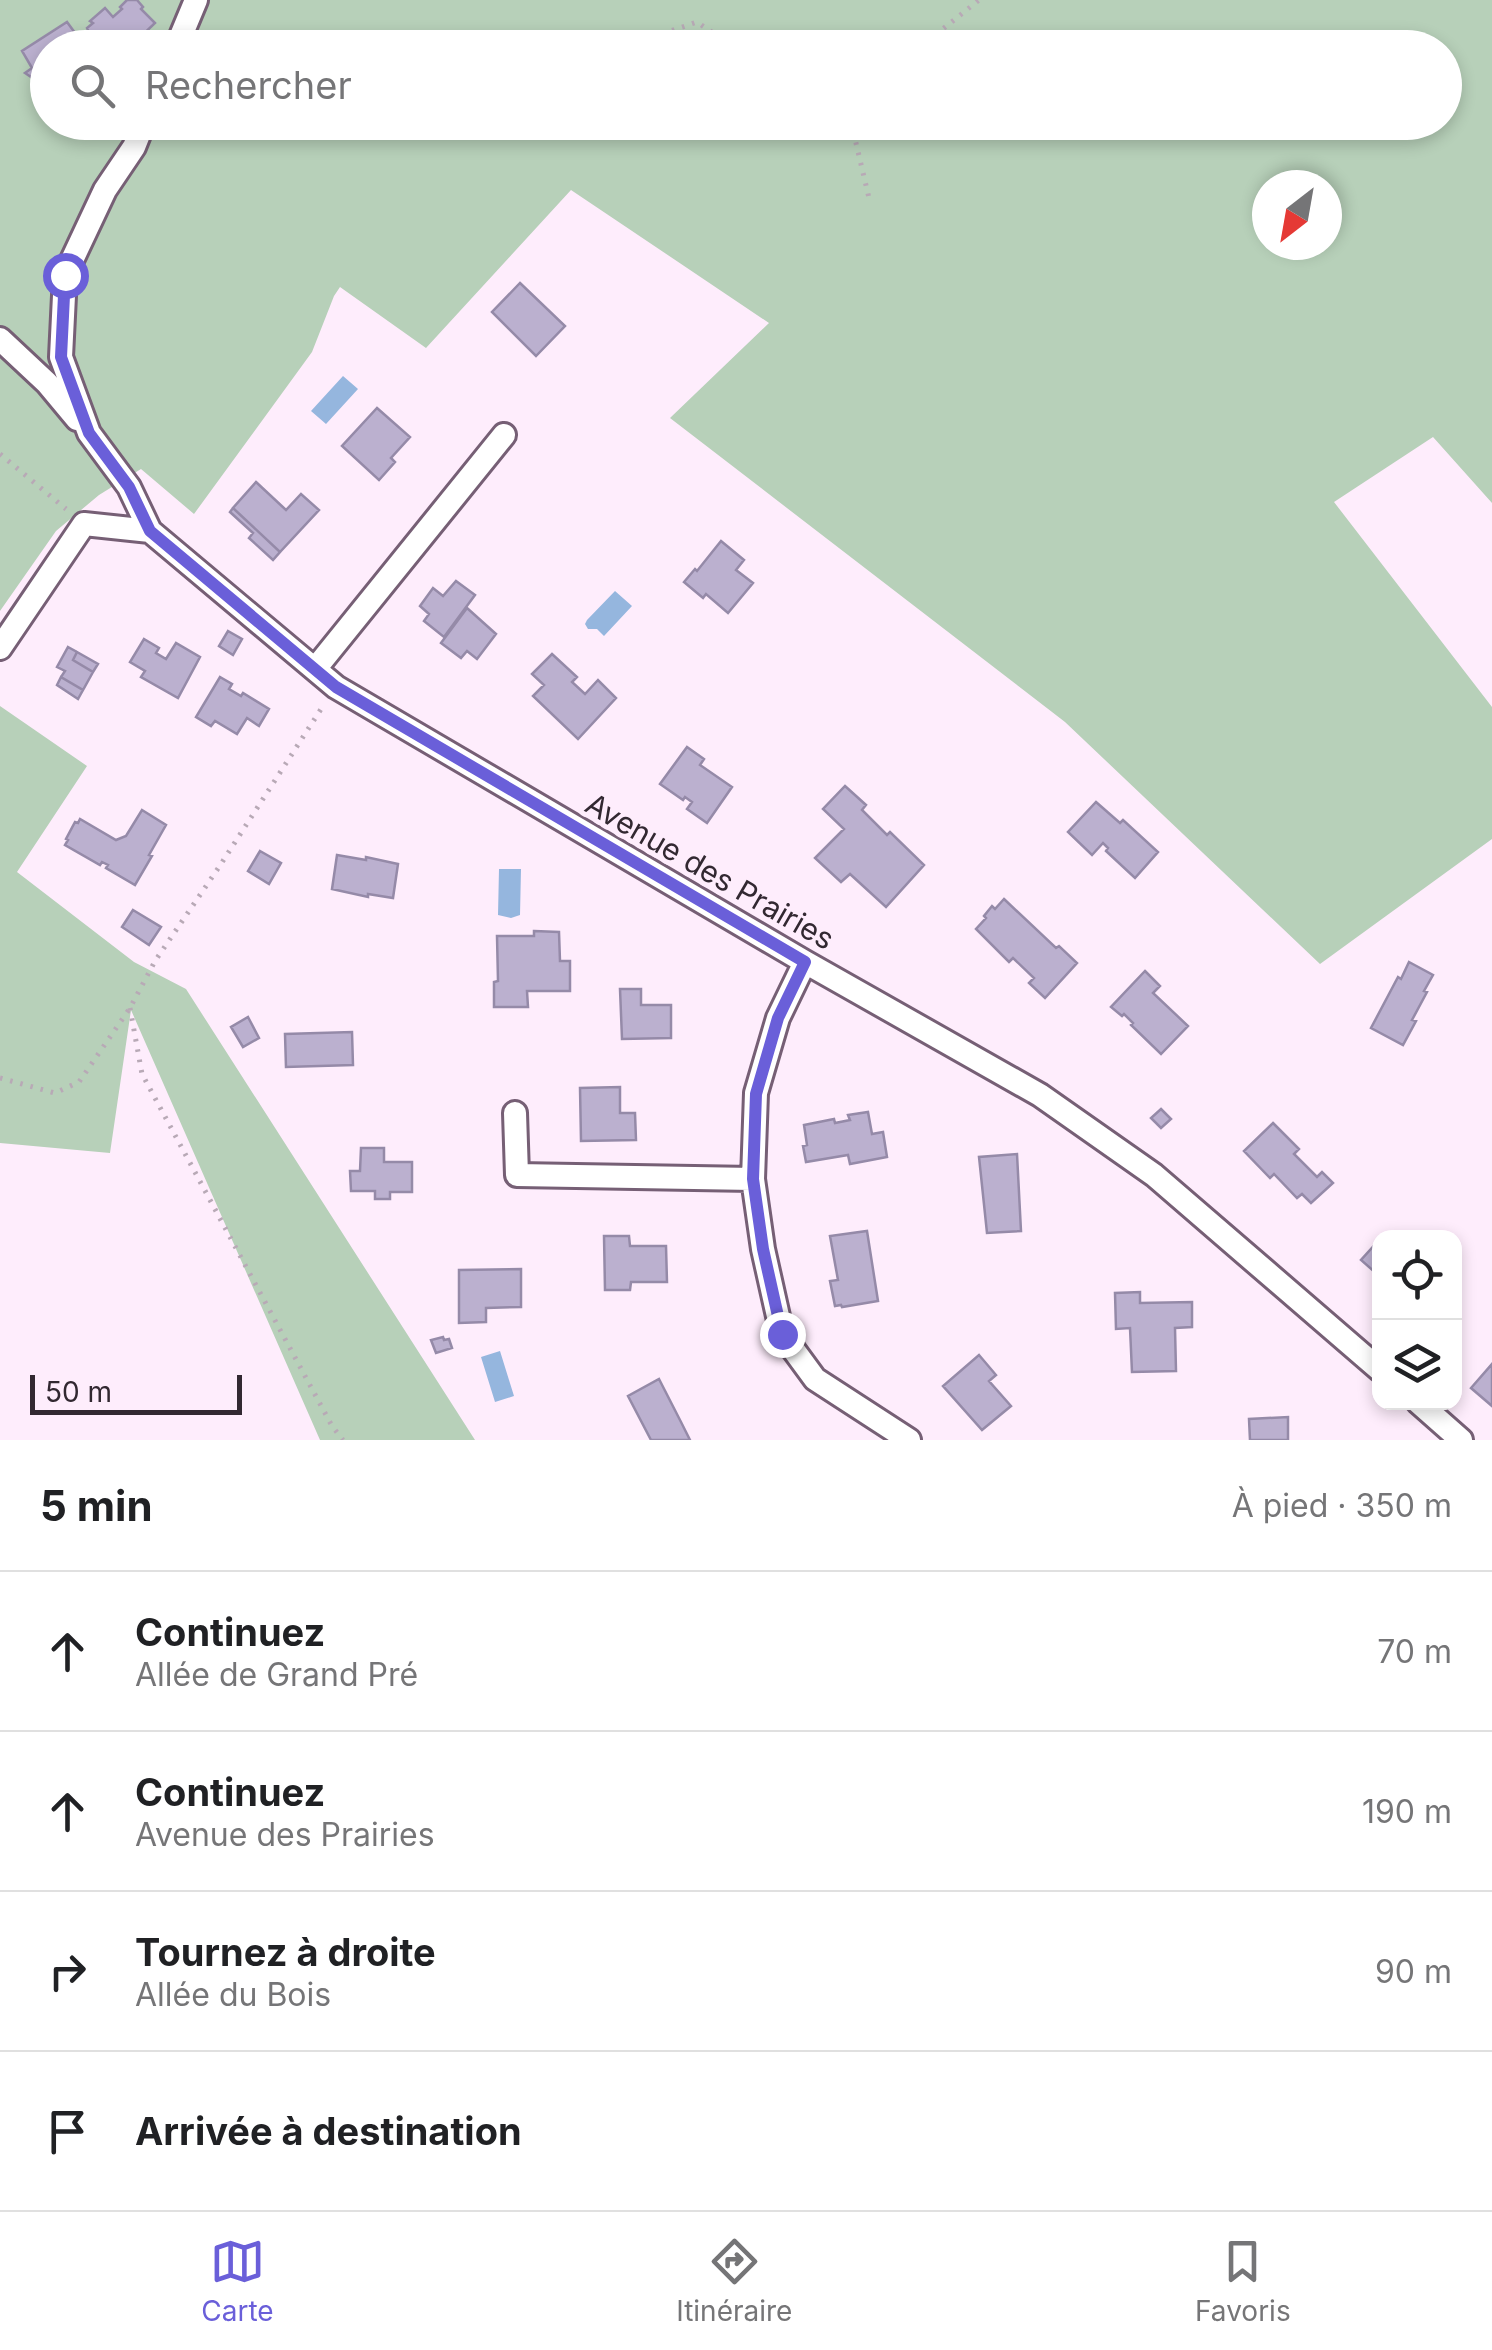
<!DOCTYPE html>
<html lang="fr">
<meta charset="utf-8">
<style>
:root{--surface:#fff;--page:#f2f2f2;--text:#202124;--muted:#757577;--line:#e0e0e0;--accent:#6a5fd9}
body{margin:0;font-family:Inter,sans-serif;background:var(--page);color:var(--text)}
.controls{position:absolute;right:30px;bottom:30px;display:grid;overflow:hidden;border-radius:20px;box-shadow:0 5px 15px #0003}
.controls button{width:90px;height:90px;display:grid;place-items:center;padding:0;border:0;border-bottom:2px solid var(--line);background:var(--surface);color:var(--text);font:50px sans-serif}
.compass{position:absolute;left:1252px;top:170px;width:90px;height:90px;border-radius:50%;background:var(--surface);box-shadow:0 5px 15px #0003;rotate:211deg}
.scale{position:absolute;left:30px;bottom:25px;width:212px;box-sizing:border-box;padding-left:10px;border:5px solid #322831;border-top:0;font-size:28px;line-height:35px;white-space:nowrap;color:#322831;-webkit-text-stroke:8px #feedfc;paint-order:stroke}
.stop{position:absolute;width:30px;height:30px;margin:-22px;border:8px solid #6a5fd9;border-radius:50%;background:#fff}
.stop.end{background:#6a5fd9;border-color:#fff;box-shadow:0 2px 10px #0008}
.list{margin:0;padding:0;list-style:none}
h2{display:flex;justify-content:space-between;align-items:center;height:130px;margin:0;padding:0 40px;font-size:42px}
h2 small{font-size:32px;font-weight:400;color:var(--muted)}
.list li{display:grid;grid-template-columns:65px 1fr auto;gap:30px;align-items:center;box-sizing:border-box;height:160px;padding:0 40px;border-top:2px solid var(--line)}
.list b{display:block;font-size:38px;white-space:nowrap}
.list p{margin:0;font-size:32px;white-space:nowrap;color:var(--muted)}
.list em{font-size:32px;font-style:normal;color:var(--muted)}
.icon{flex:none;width:55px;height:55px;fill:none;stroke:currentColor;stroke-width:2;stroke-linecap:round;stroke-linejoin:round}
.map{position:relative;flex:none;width:1492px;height:1440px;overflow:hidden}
.search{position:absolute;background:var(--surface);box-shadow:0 5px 15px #0003;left:30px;right:30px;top:30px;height:110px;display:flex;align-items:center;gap:25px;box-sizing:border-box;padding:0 35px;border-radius:55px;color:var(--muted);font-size:38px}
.sheet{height:770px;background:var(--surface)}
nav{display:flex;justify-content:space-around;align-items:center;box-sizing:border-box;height:140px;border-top:2px solid var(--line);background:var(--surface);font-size:28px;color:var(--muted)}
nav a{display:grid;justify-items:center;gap:5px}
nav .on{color:var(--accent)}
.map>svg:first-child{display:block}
.green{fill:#b7d0b9;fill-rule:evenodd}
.water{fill:#95b6de}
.building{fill:#bbb0cf;stroke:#958aa8;stroke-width:2.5}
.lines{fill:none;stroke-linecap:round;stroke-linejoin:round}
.minor-casing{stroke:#765f75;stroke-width:28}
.path{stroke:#b8a9b6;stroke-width:5;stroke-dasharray:2.5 8;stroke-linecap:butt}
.minor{stroke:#fff;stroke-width:22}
.route{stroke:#6a5fd9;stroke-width:12}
.labels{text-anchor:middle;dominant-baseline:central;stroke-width:10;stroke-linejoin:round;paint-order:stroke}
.street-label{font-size:30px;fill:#322831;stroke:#feedfc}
</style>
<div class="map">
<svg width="1492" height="1440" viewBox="0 0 1492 1440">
<rect width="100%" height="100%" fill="#feedfc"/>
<path class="green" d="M0,0H1492V503L1433,437L1334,502L1492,707V839L1320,964L1065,722L670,418L769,323L571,190L426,348L340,287L334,296L312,352L194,514L141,469L99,495L56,531L0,611ZM48,48H1444V122H48ZM1267,185H1327V245H1267Z
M0,706L87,766L17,872L134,962L186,989L475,1440H320L131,1010L110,1153L0,1143Z"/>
<path class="water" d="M343,376L358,389L326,424L311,411Z
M615,591L632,606L604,636L597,629H588L585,624L587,620Z
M499,869H521L520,915L511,918L498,915Z
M500,1351L514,1396L495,1402L481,1357Z"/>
<path class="building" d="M127,0H137L143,7L141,9L155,23L129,48H95L91,43L84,48H48V82L43,85L25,73L32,68L22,51L67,22L78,37L88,30L87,28L93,23L90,21L105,8L113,17L122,9L120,7Z
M520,283L565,326L536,356L492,312Z
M377,408L410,437L391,458L395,462L379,480L342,446Z
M256,482L286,510L301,494L319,510L280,552L233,508Z
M233,508L280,552L273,560L249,538L253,533L230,512Z
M721,541L744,560L736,570L753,583L728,613L706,594L703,598L684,582L695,569L697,571Z
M456,581L475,595L444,637L424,621L429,614L420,606L433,588L443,596Z
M467,608L496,634L477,659L467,651L461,658L441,643Z
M228,631L242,639L233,655L219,646Z
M144,639L159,648L156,653L166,659L176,643L200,657L178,698L141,677L145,671L130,662Z
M68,647L77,652L73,660L93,672L83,690L61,677L65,671L57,667Z
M77,652L98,664L93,672L73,660Z
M552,654L577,677L572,682L585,694L598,680L616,698L578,739L533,696L544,685L532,674Z
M61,677L83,690L78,699L57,685Z
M220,677L232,684L229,689L241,696L243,693L269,709L259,726L247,718L237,734L215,721L211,726L196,717Z
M687,747L704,759L700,765L732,787L707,823L687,809L692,802L685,797L683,800L660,784Z
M845,786L866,805L862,810L887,835L890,832L924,865L886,907L850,874L841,882L815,858L844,829L823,809Z
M1096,802L1120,823L1123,820L1158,852L1135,878L1106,851L1108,848L1103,843L1092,855L1068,832Z
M142,810L166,825L149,855L152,856L135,885L106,868L108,865L102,862L100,865L65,845L68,840L66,839L75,822L78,823L80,819L116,840L126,836Z
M260,851L281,863L269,884L248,871Z
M337,855L366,860V857L398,864L393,898L368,894V897L332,889Z
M1004,899L1056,948L1059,946L1077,963L1045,998L1029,983L1034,978L1013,958L1009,962L976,929L986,918L984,916L992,906L995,909Z
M133,910L161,927L149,945L122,927Z
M534,931L559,932L560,961H570V991H527L528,1007H494V982L498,981L497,936H534Z
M1409,962L1433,975L1424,991L1427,992L1412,1020L1416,1021L1403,1045L1371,1028L1398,977L1401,979Z
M1145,971L1160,986L1153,993L1188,1026L1161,1054L1131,1025L1133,1023L1124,1014L1122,1016L1111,1007Z
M620,989H641V1005H671V1038L622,1039Z
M248,1017L259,1038L243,1047L231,1027Z
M352,1032L353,1065L286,1067L285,1034Z
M620,1087V1113H635L636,1140L581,1141L580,1088Z
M1161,1109L1171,1119L1161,1128L1151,1118Z
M868,1112L872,1134L883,1132L887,1157L850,1164L848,1155L806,1162L803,1146L807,1145L804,1125L834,1119L835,1123L850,1120L848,1115Z
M1273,1123L1299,1149L1294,1154L1317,1177L1322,1172L1333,1183L1311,1203L1302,1194L1297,1198L1274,1174L1270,1178L1244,1151Z
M361,1148H384V1162H412V1192H390V1199H375V1191H351L350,1171H360Z
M1017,1154L1021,1231L987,1233L979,1157Z
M867,1231L878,1301L842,1307L841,1305L835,1306L830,1281L838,1280L830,1236Z
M604,1236H629L630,1246H666L667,1282H631L630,1290H605Z
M1380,1239V1283L1374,1278L1377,1274L1361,1260Z
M521,1269V1307L486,1308V1322L459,1323V1270Z
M1140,1292V1303L1192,1302V1327L1175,1328L1176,1371L1132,1372L1130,1328L1116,1329L1115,1293Z
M443,1337L444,1340L449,1339L452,1348L436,1353L431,1340Z
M979,1355L996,1375L989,1381L1011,1406L982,1430L943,1386Z
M1492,1364V1406L1471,1388Z
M659,1379L681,1422L690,1440H651L628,1396Z
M1288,1417V1440H1250L1249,1419Z"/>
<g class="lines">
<g class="minor-casing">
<path id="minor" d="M176,48L196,0
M144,122L134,147L105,190L65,275L61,357L89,433L129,487L150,531
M0,339L47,383L77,419
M0,648L84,524L150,531L336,687L805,962L1040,1095L1154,1175L1380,1370
M315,669L504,435
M805,962L778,1018L756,1093L753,1179L763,1249L782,1334L815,1379L909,1440
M515,1113L517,1175L753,1179
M1418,1402L1461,1440"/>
</g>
<path class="path" d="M538,48L547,44L647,39L697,22L735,48
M919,48L979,0
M851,122L869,198
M0,454L66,509
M130,1008L142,1074L332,1426L343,1440
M0,1078L55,1093L79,1082L130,1008L155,961L219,867L323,706"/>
<use href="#minor" class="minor"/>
</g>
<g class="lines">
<path class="route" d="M65,275L61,357L89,433L129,487L150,531L336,687L805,962L778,1018L756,1094L753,1179L763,1249L782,1334"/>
</g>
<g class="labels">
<g class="street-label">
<text transform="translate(710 871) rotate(30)">Avenue des Prairies</text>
</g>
</g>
</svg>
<div class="controls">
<button><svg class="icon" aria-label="locate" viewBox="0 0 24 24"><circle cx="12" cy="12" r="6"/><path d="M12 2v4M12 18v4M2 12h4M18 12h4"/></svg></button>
<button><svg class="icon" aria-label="layers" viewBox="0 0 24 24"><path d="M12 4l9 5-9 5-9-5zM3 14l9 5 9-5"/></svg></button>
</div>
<svg class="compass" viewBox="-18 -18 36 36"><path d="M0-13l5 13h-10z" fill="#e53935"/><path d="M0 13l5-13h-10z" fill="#757577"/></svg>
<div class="scale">50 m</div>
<div class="stop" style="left:65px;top:275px"></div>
<div class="stop end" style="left:782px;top:1334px"></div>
<div class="search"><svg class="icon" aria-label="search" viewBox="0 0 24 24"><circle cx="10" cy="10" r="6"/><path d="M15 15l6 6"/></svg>Rechercher</div>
</div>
<section class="sheet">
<h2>5 min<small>À pied · 350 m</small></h2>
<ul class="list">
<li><svg class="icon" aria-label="ahead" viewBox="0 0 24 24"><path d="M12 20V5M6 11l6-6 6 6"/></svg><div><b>Continuez</b><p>Allée de Grand Pré</p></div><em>70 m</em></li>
<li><svg class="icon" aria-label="ahead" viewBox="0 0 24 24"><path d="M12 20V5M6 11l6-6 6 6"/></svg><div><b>Continuez</b><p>Avenue des Prairies</p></div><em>190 m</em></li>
<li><svg class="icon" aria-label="right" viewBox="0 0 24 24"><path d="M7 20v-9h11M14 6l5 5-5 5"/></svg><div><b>Tournez à droite</b><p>Allée du Bois</p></div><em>90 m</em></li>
<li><svg class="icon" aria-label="arrive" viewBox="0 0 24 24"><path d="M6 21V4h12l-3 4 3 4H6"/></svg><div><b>Arrivée à destination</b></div></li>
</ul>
</section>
<nav>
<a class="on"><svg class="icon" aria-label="map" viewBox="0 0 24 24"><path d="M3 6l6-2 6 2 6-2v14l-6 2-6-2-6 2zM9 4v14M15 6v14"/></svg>Carte</a>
<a><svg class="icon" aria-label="directions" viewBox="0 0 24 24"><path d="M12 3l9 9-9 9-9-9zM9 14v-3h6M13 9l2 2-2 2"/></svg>Itinéraire</a>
<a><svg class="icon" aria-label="saved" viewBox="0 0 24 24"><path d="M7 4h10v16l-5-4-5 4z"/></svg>Favoris</a>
</nav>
